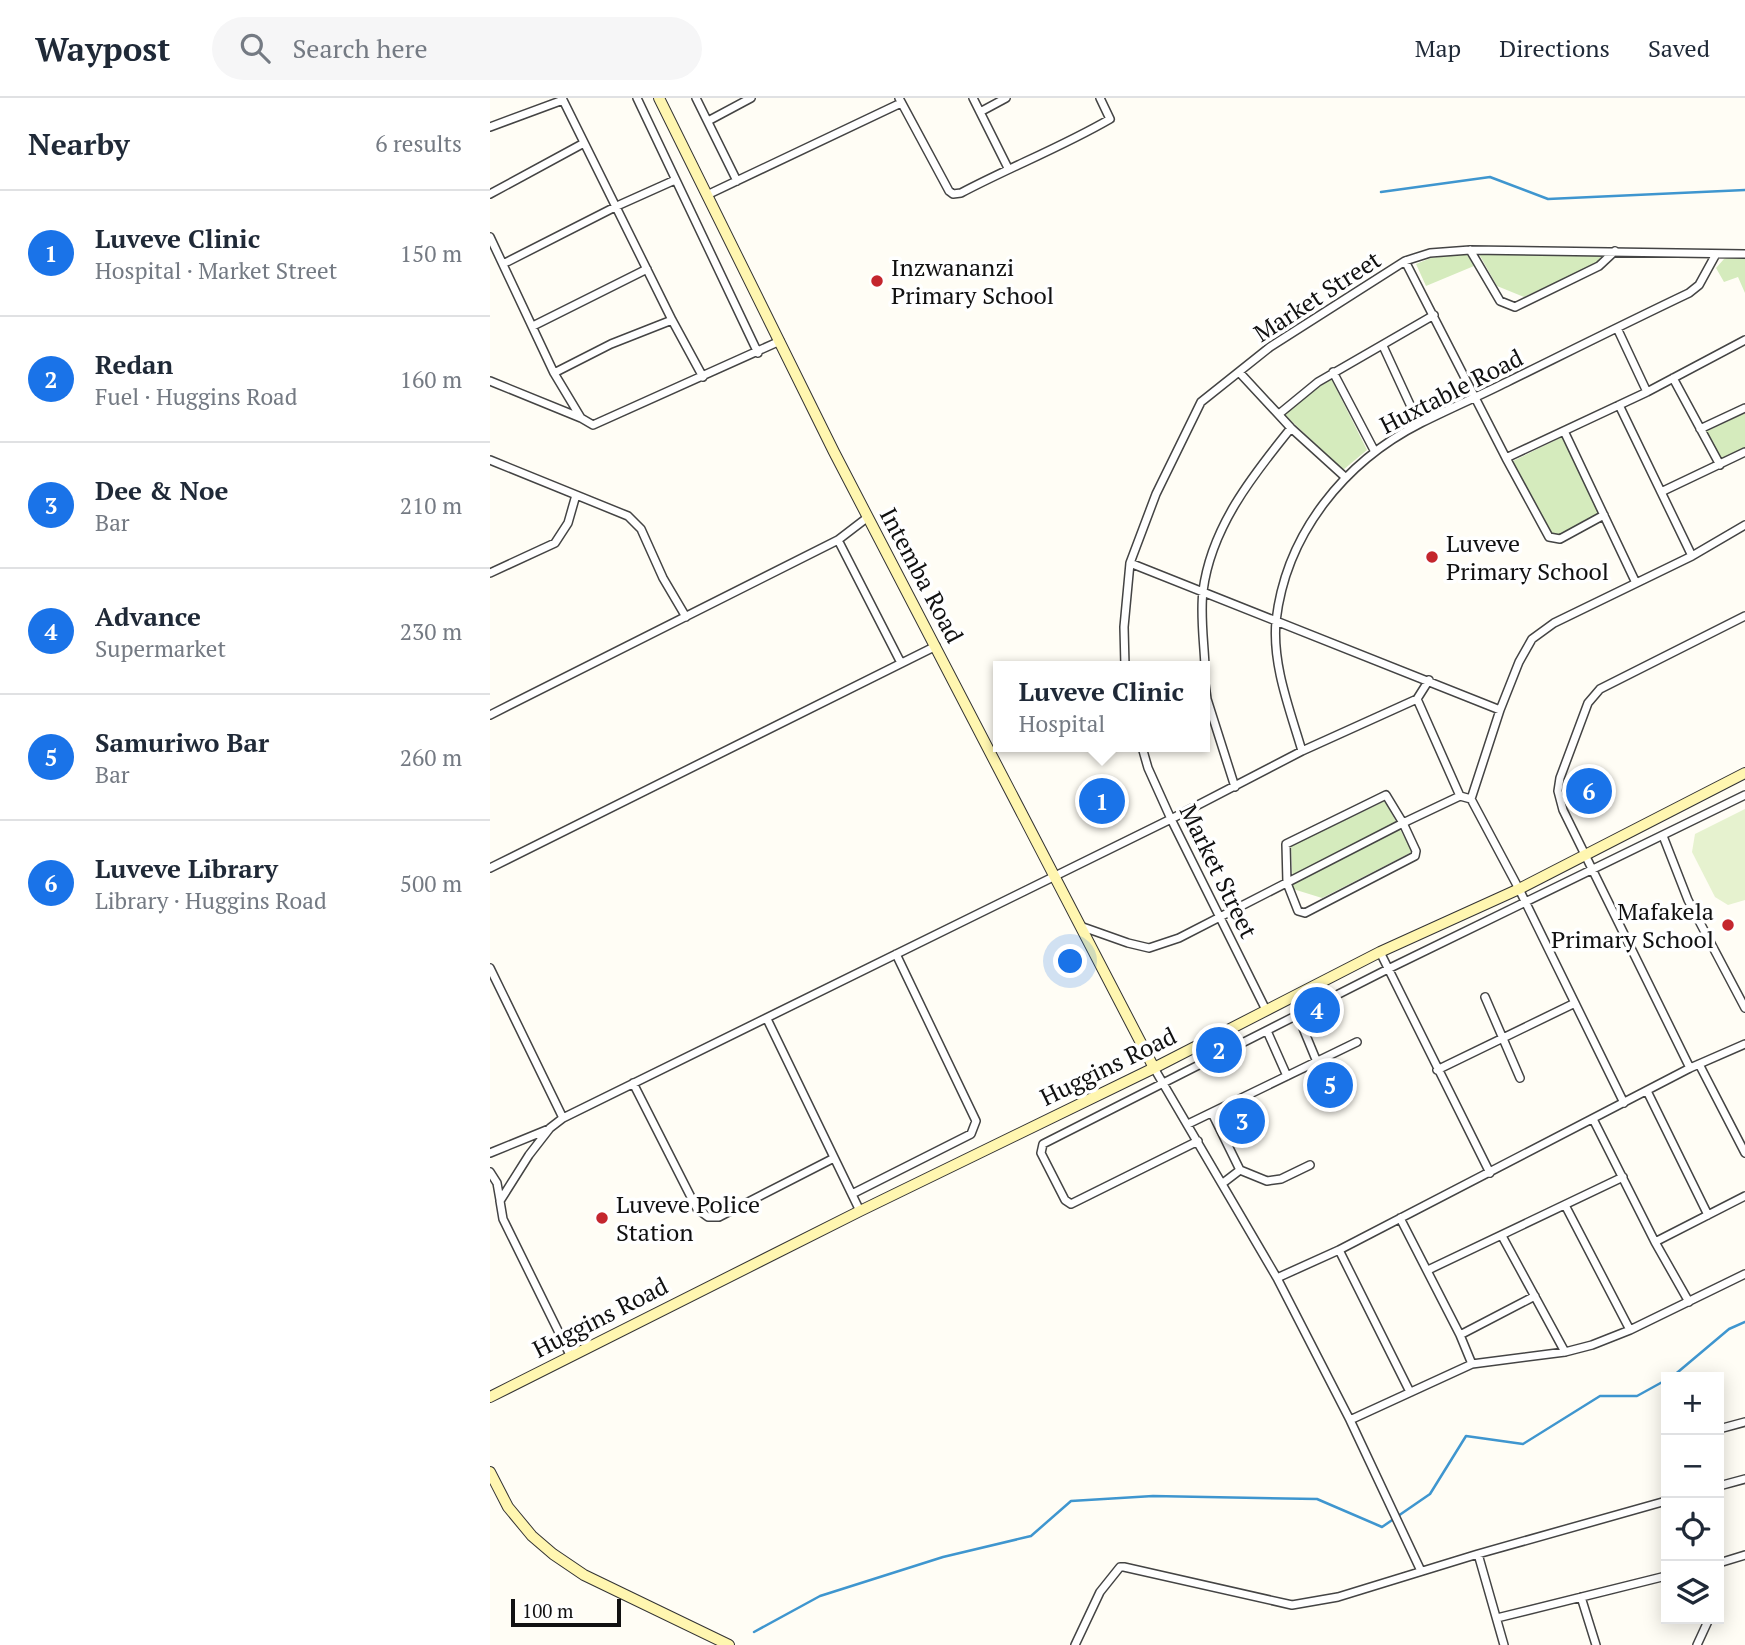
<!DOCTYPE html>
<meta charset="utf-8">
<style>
:root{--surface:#fff;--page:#f6f6f7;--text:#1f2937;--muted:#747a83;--line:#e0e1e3;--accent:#1a73e8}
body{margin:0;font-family:"PT Serif",serif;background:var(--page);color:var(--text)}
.controls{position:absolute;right:21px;bottom:21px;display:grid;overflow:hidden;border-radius:0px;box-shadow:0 4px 18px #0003}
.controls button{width:63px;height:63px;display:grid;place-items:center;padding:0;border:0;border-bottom:2px solid var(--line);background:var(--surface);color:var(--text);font:35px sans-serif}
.scale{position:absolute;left:21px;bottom:18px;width:110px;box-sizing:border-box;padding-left:7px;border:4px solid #111;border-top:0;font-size:19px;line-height:24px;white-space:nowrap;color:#111;-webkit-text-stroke:5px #fff;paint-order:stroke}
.you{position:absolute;left:581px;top:864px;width:24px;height:24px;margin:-18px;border:5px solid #fff;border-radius:50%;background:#1a73e8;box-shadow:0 0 0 10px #1a73e833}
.badge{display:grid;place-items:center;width:46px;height:46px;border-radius:50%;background:var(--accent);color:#fff;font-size:23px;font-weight:700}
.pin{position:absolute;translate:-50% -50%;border:4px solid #fff;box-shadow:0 2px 7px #0006}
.popup{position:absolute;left:503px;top:563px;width:217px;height:91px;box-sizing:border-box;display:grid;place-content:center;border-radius:0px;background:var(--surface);filter:drop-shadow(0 2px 5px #0005);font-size:23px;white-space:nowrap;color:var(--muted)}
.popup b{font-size:26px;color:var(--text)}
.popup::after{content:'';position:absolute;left:50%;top:100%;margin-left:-14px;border:14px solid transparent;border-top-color:var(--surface)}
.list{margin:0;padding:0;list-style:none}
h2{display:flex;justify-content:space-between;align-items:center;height:91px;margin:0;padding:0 28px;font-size:30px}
h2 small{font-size:23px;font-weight:400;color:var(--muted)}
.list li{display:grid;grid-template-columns:46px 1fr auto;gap:21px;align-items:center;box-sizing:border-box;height:126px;padding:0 28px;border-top:2px solid var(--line)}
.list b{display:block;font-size:26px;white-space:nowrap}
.list p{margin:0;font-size:23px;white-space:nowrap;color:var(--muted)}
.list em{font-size:23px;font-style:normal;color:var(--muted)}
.icon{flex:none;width:38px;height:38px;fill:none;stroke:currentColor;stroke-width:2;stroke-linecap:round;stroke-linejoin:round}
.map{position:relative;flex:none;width:1255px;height:1547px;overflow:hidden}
header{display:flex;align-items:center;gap:42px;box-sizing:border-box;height:98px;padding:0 35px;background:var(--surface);border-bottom:2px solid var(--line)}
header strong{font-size:33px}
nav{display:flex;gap:38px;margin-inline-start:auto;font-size:24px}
.search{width:490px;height:63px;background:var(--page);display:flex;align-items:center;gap:18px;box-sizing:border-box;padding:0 24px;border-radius:38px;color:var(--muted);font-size:26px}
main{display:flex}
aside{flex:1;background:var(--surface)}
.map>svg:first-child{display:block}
.green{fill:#d5ebbd}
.pitch{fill:#e6f2cf}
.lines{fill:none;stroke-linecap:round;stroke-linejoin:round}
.stream{stroke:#3f96cf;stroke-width:2.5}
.street-casing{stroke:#444;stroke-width:10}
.secondary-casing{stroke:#333;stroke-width:12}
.street{stroke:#fff;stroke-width:7}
.secondary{stroke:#fff6b0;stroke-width:10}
.poi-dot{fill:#c4262e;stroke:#fff;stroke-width:2.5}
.labels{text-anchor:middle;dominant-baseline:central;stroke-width:7;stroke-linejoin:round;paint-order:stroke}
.poi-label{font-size:24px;fill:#111;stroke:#fff;text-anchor:start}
.street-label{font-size:24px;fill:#111;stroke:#fff}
</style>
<header>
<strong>Waypost</strong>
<div class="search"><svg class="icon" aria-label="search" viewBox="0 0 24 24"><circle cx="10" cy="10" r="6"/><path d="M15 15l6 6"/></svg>Search here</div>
<nav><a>Map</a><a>Directions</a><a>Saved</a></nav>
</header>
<main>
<aside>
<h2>Nearby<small>6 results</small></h2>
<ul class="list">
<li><span class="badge">1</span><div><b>Luveve Clinic</b><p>Hospital · Market Street</p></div><em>150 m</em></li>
<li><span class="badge">2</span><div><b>Redan</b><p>Fuel · Huggins Road</p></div><em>160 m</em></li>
<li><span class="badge">3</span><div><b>Dee &amp; Noe</b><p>Bar</p></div><em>210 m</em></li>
<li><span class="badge">4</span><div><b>Advance</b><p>Supermarket</p></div><em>230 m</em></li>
<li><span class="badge">5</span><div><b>Samuriwo Bar</b><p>Bar</p></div><em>260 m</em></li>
<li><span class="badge">6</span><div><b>Luveve Library</b><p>Library · Huggins Road</p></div><em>500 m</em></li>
</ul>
</aside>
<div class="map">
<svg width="1255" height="1547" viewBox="0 0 1255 1547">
<rect width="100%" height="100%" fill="#fffdf5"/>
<path class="green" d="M977,156L984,168L936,188L926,166L941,160Z
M989,156H1118L1103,167L1034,199L1007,188Z
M1240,159H1255V195L1248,179L1234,184L1226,170L1234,161Z
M841,280L877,352L853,372L794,316Z
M1255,315V350L1231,363L1215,334Z
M1072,339L1110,415L1069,439L1060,436L1023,363Z
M895,703L922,754L832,800L803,791L801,748Z"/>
<path class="pitch" d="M1255,711V802L1238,807L1225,799L1202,754L1205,736Z"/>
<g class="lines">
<path class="stream" d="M891,94L1000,79L1058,101L1255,92
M1182,1279L1239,1231L1255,1224
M264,1534L330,1498L453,1459L541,1438L581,1403L663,1398L827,1401L892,1429L940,1396L976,1338L1033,1346L1110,1298H1147L1176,1282"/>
<g class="street-casing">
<path id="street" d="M72,0L182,222L213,279
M147,0L268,255
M206,0L247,83
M409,0L459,93L463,96L471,95C520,69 572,49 620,21L610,0
M483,0L518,70
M490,14L516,0
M218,23L261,0
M0,29L73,2
M0,96L94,45
M217,97L411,5
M0,139L64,275L91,320L103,327L290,243
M980,152L1010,203L1025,209L1109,168L1125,153
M915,163L1016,360L1059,439L1070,441L1114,417
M13,166L127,108L185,82
M43,228L157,171
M1127,230L1157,294
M893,248L929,326
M749,274L801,330L855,379
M843,274L885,354
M64,275L121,246L182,222
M1183,280L1230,367
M0,283L91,320
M1129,307L1202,458
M789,316L828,284L944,217
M1210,331L1255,310
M1074,333L1146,485
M1016,360L1157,294L1255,242
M0,362L138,418L151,431L173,480L196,519
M1171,394L1255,354
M348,442L411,565
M640,465L1010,612
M0,475L65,445L78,425L86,397
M635,568L634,529L640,465L666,396L711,304L780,249L915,163L940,155L980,152L1255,156
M715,568C714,544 710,517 713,493C721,430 762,378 801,330
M715,586L717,601L745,689
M927,601L970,698
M0,617L348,442L378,419
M652,649L658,670L681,721L776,912
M812,653C800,612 782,567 786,523C796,436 854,364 931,325C959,311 989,298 1017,284C1078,254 1138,224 1199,195L1209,187L1226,156
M896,697L913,725L926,753L925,758L815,815L808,813L797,785L796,746Z
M1173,738L1198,802L1255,910
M0,770L446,548
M590,828L638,845L659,850L689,840L913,725L970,698L981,701
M890,854L1000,1075
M0,870L73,1020
M995,899L1030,980
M808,918L827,964
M277,921L370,1113
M777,933L797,978
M1209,966L1255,1055
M664,970L787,1180L860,1322L931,1473
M1200,970L1073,712L1068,693L1070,680L1098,605L1110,591L1255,518
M947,972L1085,905
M143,985L207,1111L218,1119H229L344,1060
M1157,993L1218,1117
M1134,1005L1029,791L981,701L1010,612L1029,564L1042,541L1064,525L1202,458L1255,427
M722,1015L750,1072
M1103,1021L1165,1144L1199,1204
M698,1026L867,944
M708,1043L581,1106L575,1102L551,1055L553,1046L898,871L1255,697
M0,1055L59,1031
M0,1074L7,1085L10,1102
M733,1085L750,1072L777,1083L791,1081L820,1067
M362,1096L481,1036L486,1023L406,856
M1075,1107L1140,1232
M910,1120L970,1237L982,1266
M1012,1138L1075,1254
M1165,1144L1255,1098
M849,1152L920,1294
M938,1172L1133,1079
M787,1180L849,1152L1200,970L1255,946
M970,1237L1045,1198
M80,1257L13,1121L10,1103L39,1057L60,1030L73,1020L681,721L812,653L927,601L939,582
M860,1322L982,1266L1075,1254L1102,1247L1140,1232L1255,1176
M1229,1331L1255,1324
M1229,1388L1255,1381
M988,1456L1014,1547
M1229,1465L1255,1457
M1091,1499L1106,1547
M1007,1520L1176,1478
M585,1547L610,1494L630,1469H634L802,1507L848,1499L988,1456L1176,1403
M1207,1547L1219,1521"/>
</g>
<g class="secondary-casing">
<path id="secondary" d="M169,0L344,354L664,970
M0,1299L370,1113L664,970L890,854L1029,791L1255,675
M0,1374L18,1409L42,1438L63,1456L94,1477L239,1547"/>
</g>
<use href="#street" class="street"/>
<use href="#secondary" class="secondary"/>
</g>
<g class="poi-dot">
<circle cx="387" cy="183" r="7"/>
<circle cx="942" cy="459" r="7"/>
<circle cx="1238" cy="827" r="7"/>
<circle cx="112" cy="1120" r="7"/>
</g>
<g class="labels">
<g class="poi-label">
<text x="401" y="169">Inzwananzi<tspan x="401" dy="28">Primary School</tspan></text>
<text x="956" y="445">Luveve<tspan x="956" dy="28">Primary School</tspan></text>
<text x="1224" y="813" text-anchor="end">Mafakela<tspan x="1224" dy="28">Primary School</tspan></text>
<text x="126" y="1106">Luveve Police<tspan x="126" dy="28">Station</tspan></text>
</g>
<g class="street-label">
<text transform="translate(827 198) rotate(-33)">Market Street</text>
<text transform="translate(961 293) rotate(-27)">Huxtable Road</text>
<text transform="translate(432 477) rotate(62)">Intemba Road</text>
<text transform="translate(729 773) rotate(64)">Market Street</text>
<text transform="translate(618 968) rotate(-26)">Huggins Road</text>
<text transform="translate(110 1219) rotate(-27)">Huggins Road</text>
</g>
</g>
</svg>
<div class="controls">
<button>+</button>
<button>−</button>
<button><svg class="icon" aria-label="locate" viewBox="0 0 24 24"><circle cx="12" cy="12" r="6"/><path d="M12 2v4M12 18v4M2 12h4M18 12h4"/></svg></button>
<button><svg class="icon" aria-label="layers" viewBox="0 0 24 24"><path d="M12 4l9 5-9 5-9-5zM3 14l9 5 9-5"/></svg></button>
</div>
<div class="scale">100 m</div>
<div class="you"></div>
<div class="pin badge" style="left:612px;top:703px">1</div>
<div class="popup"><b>Luveve Clinic</b>Hospital</div>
<div class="pin badge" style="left:729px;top:952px">2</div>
<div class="pin badge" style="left:752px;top:1023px">3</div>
<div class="pin badge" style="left:827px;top:912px">4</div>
<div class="pin badge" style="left:840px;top:987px">5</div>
<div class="pin badge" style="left:1099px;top:693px">6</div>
</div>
</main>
